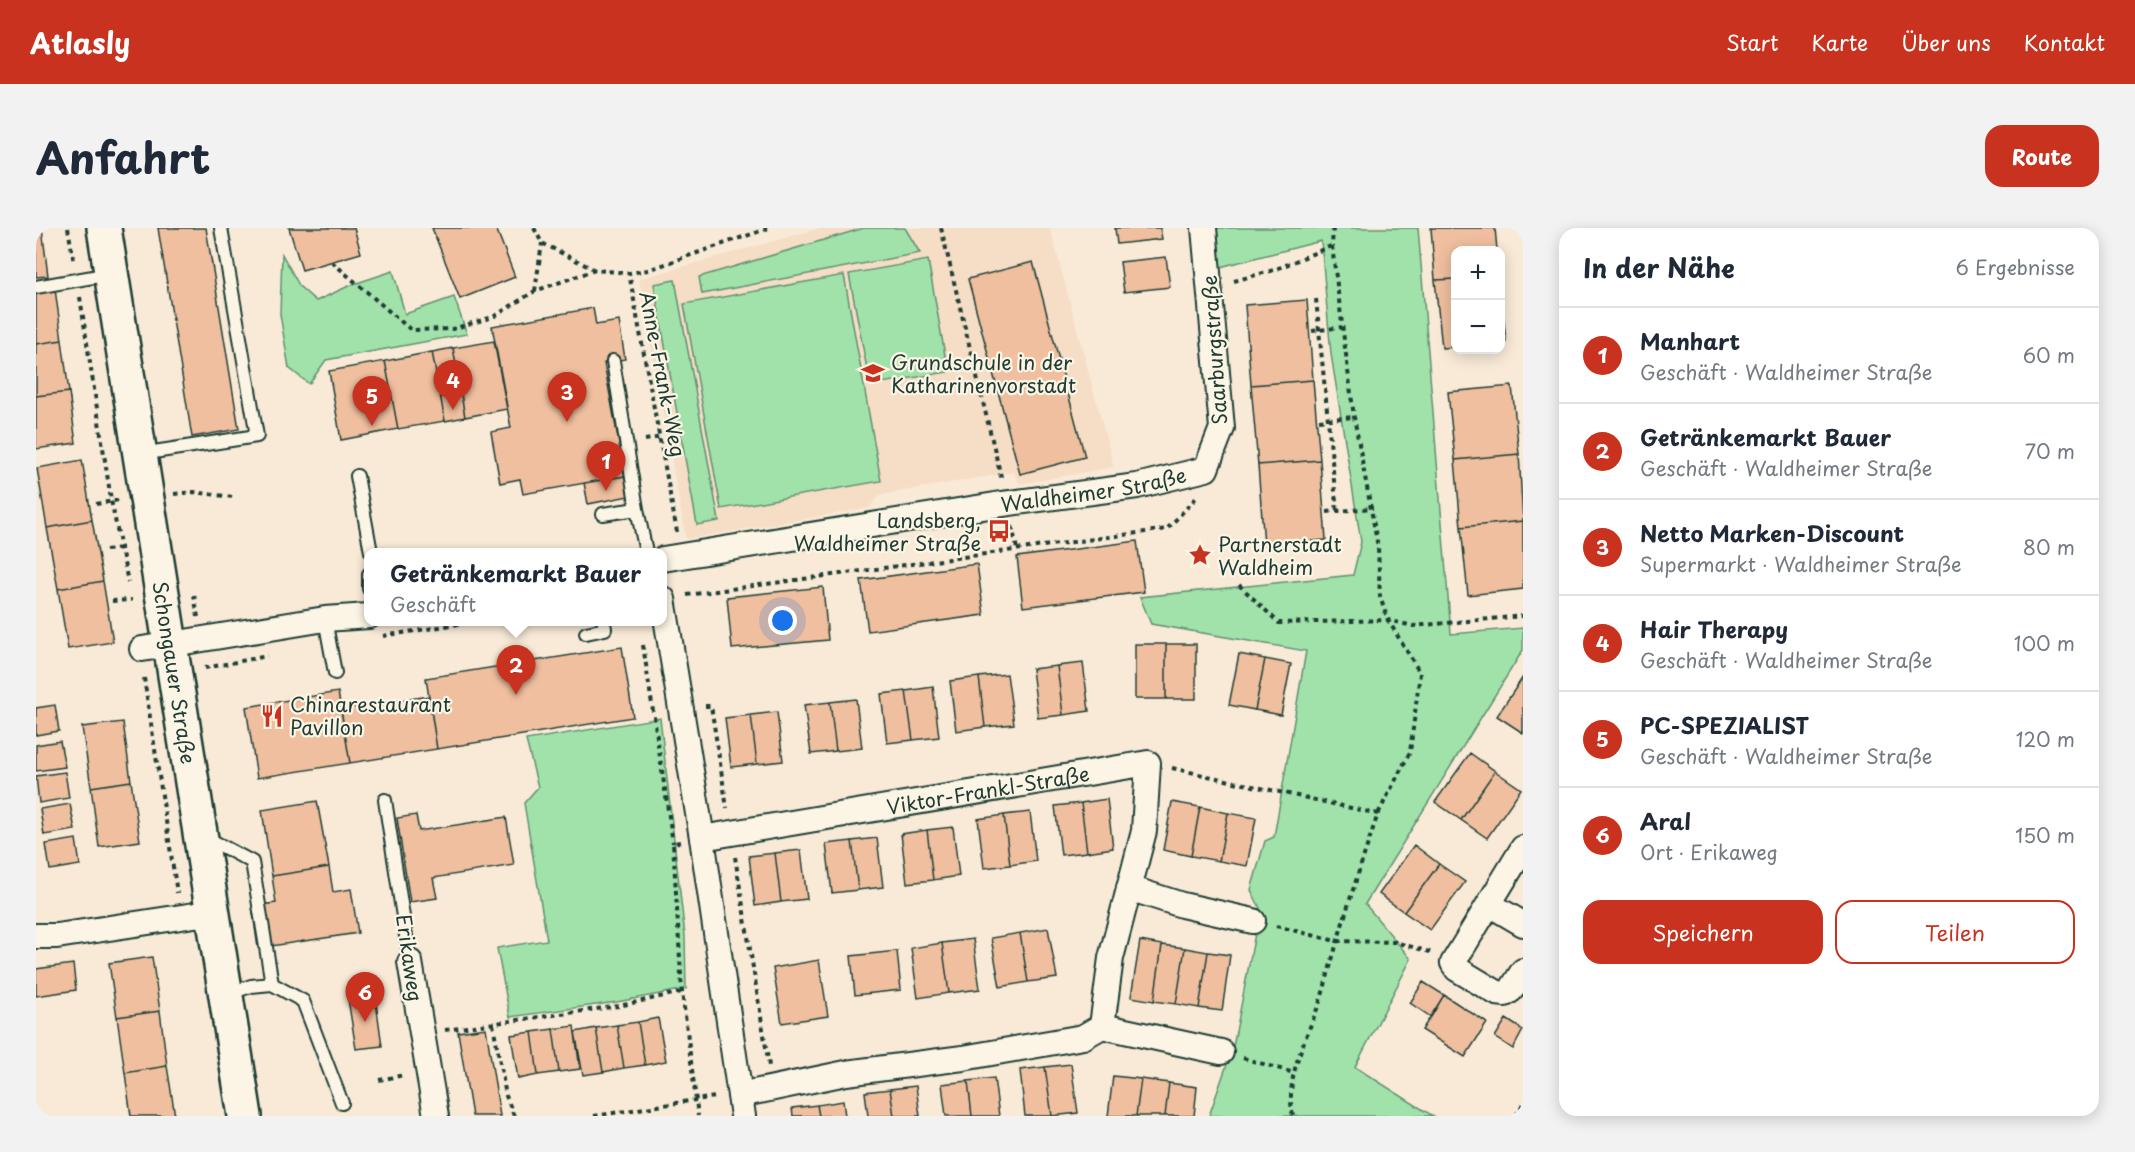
<!DOCTYPE html>
<html lang="de">
<meta charset="utf-8">
<style>
:root{--surface:#fff;--page:#f2f2f3;--text:#1f2937;--muted:#747a83;--line:#e0e1e3;--accent:#c8321e}
body{margin:0;font-family:"Playpen Sans",sans-serif;background:var(--page);color:var(--text)}
.controls{position:absolute;right:18px;top:18px;display:grid;overflow:hidden;border-radius:12px;box-shadow:0 3px 15px #0003}
.controls button{width:54px;height:54px;display:grid;place-items:center;padding:0;border:0;border-bottom:2px solid var(--line);background:var(--surface);color:var(--text);font:30px sans-serif}
.you{position:absolute;left:747px;top:393px;width:21px;height:21px;margin:-15px;border:4px solid #fff;border-radius:50%;background:#1a73e8;box-shadow:0 0 0 9px #1a73e833}
.badge{display:grid;place-items:center;width:39px;height:39px;border-radius:50%;background:var(--accent);color:#fff;font-size:20px;font-weight:700}
.pin{position:absolute;translate:-50% -50px;filter:drop-shadow(0 2px 3px #0008)}
.pin::after{content:'';position:absolute;top:32px;width:21px;height:18px;background:inherit;clip-path:polygon(0 0,100% 0,50% 100%)}
.popup{position:absolute;left:328px;top:320px;width:303px;height:78px;box-sizing:border-box;display:grid;place-content:center;border-radius:12px;background:var(--surface);filter:drop-shadow(0 2px 4px #0005);font-size:20px;white-space:nowrap;color:var(--muted)}
.popup b{font-size:22px;color:var(--text)}
.popup::after{content:'';position:absolute;left:50%;top:100%;margin-left:-12px;border:12px solid transparent;border-top-color:var(--surface)}
.list{margin:0;padding:0;list-style:none}
h2{display:flex;justify-content:space-between;align-items:center;height:78px;margin:0;padding:0 24px;font-size:26px}
h2 small{font-size:20px;font-weight:400;color:var(--muted)}
.list li{display:grid;grid-template-columns:39px 1fr auto;gap:18px;align-items:center;box-sizing:border-box;height:96px;padding:0 24px;border-top:2px solid var(--line)}
.list b{display:block;font-size:22px;white-space:nowrap}
.list p{margin:0;font-size:20px;white-space:nowrap;color:var(--muted)}
.list em{font-size:20px;font-style:normal;color:var(--muted)}
.actions{display:flex;gap:12px;padding:18px 24px}
.actions a{flex:1;padding:14px 0;border:2px solid var(--accent);border-radius:18px;text-align:center;font-size:21px;color:var(--accent)}
.actions .main{background:var(--accent);color:#fff}
.map{position:relative;flex:none;width:1487px;height:888px;overflow:hidden;border-radius:18px}
header{display:flex;align-items:center;gap:36px;box-sizing:border-box;height:84px;padding:0 30px;background:var(--accent);color:#fff}
header strong{font-size:28px}
nav{display:flex;gap:33px;margin-inline-start:auto;font-size:21px}
.intro{display:flex;align-items:center;justify-content:space-between;box-sizing:border-box;height:144px;padding:0 36px}
h1{margin:0;font-size:42px}
.button{padding:15px 27px;border-radius:18px;background:var(--accent);color:#fff;font-size:21px;font-weight:700}
main{display:flex;gap:36px;padding:0 36px}
aside{flex:1;background:var(--surface);border-radius:18px;box-shadow:0 3px 15px #0003}
.map>svg:first-child{display:block}
.built{fill:#f6ddc6}
.green{fill:#a1e2ab;stroke:#609070;stroke-width:1.5}
.building{fill:#efbf9f;stroke:#1f3d34;stroke-width:1.5}
.lines{fill:none;stroke-linecap:round;stroke-linejoin:round}
.service-casing{stroke:#1f3d34;stroke-width:16}
.minor-casing{stroke:#1f3d34;stroke-width:28}
.secondary-casing{stroke:#1f3d34;stroke-width:38}
.path{stroke:#1f3d34;stroke-width:4;stroke-dasharray:4.5 4.5;stroke-linecap:butt}
.service{stroke:#fcf5e5;stroke-width:12}
.minor{stroke:#fcf5e5;stroke-width:24}
.secondary{stroke:#fcf5e5;stroke-width:33}
.labels{text-anchor:middle;dominant-baseline:central;stroke-width:4.5;stroke-linejoin:round;paint-order:stroke}
.street-label{font-size:20px;fill:#1f3d34;stroke:#fcf5e5}
.poi-label{font-size:20px;fill:#1f3d34;stroke:#fcf5e5;text-anchor:start}
</style>
<header>
<strong>Atlasly</strong>
<nav><a>Start</a><a>Karte</a><a>Über uns</a><a>Kontakt</a></nav>
</header>
<div class="intro"><h1>Anfahrt</h1><a class="button">Route</a></div>
<main>
<div class="map">
<svg width="1487" height="888" viewBox="0 0 1487 888">
<rect width="100%" height="100%" fill="#f9ead7"/>
<filter id="ink" filterUnits="userSpaceOnUse"><feTurbulence type="fractalNoise" baseFrequency=".0167" numOctaves="2"/><feDisplacementMap in="SourceGraphic" scale="12" xChannelSelector="R" yChannelSelector="G"/><feConvolveMatrix kernelMatrix="1 2 1 2 8 2 1 2 1" color-interpolation-filters="sRGB"/></filter>
<g filter="url(#ink)">
<path class="built" d="M784,0H1014L1078,239L984,256L977,244L844,267L833,280L650,311L603,51Z"/>
<path class="green" d="M828,0H869L884,25L666,66L663,49Z
M1181,0H1382L1415,406L1487,400V422L1329,676L1375,731L1319,839L1397,888H1173L1197,819L1224,680L1215,662L1229,613L1238,609L1270,423L1115,396L1104,369L1317,347L1325,314L1295,126L1285,13L1184,39Z
M246,26L264,59L280,73L315,57L357,43L369,86L418,69L431,106L290,132L273,156L253,140L244,86Z
M892,32L912,144L834,157L813,46Z
M808,47L845,253L685,281L648,76Z
M639,52L683,293L661,297L618,56Z
M624,490L649,708L650,761L581,774L474,789L461,720L511,712L488,575L502,559L490,512Z"/>
<path class="building" d="M0,0H6L12,48L0,49Z
M122,0H170L203,201L156,209Z
M253,0H318L325,25L266,42Z
M396,0H460L479,49L424,71Z
M1079,0H1124L1126,11L1081,16Z
M1395,0H1459L1461,22H1420V51L1399,52Z
M1130,29L1134,59L1088,64L1084,34Z
M997,34L1049,229L984,246L932,51Z
M1420,51V119L1406,120L1399,52Z
M1464,55L1470,114L1464,115Z
M19,61L26,112L0,116V64Z
M1271,72L1277,152L1215,157L1209,77Z
M557,80L560,97L583,93L589,131L568,135L589,248L487,266L484,251L464,255L455,204L475,200L456,98Z
M26,112L33,164L0,168V116Z
M458,113L471,181L429,189L417,120Z
M417,120L429,189L409,193L396,124Z
M396,124L409,193L362,201L349,133Z
M349,133L362,201L305,212L293,143Z
M1277,152L1284,232L1222,237L1215,157Z
M1476,158L1483,226L1419,232L1412,164Z
M33,164L40,215L0,221V168Z
M1483,226L1487,293L1425,299L1419,232Z
M46,232L56,292L11,300L1,240Z
M1284,232L1290,312L1228,317L1222,237Z
M589,248L593,268L552,276L548,255Z
M56,292L67,353L22,361L11,300Z
M1487,293V361L1432,367L1425,299Z
M1101,313L1108,364L987,379L981,329Z
M941,336L948,387L832,403L825,352Z
M67,353L77,414L32,421L22,361Z
M787,359L792,412L696,421L691,369Z
M1099,416H1130V471H1099Z
M1130,416H1160V471H1130Z
M586,419L597,489L401,521L390,450Z
M1203,426L1229,431L1219,482L1193,477Z
M1229,431L1255,436L1245,487L1219,482Z
M1047,435L1053,483L1027,487L1021,438Z
M1021,438L1027,487L1002,490L996,441Z
M971,446L978,496L949,499L943,449Z
M943,449L949,499L920,503L914,453Z
M1487,449V505L1461,488Z
M897,459L903,509L877,512L870,463Z
M870,463L877,512L851,515L845,466Z
M302,464L314,535L221,550L210,479Z
M393,468L401,521L314,535L305,481Z
M820,471L826,520L800,523L794,474Z
M794,474L800,523L775,526L768,477Z
M19,477L23,503L0,507V480Z
M741,484L747,533L721,536L715,487Z
M715,487L721,536L695,539L689,490Z
M87,494L95,553L55,559L46,499Z
M24,513L29,539L0,543V517Z
M1434,525L1459,543L1425,592L1399,574Z
M1459,543L1485,561L1451,610L1425,592Z
M29,544L33,570L3,575L0,548Z
M95,553L104,613L63,619L55,559Z
M1071,571L1077,620L1051,624L1045,575Z
M281,573L293,639L236,648L226,582Z
M1136,574L1164,579L1155,628L1127,622Z
M1045,575L1051,624L1025,627L1019,578Z
M34,576L39,602L8,607L4,581Z
M1164,579L1192,585L1183,633L1155,628Z
M994,584L1000,633L974,637L968,587Z
M1192,585L1220,590L1211,638L1183,633Z
M380,587L383,603L470,589L478,637L397,650L401,670L374,674L361,590Z
M968,587L974,637L948,640L942,591Z
M917,599L923,648L897,652L891,602Z
M891,602L897,652L871,655L865,606Z
M841,610L847,659L822,662L816,613Z
M40,611L44,637L14,642L10,616Z
M816,613L822,662L796,665L790,616Z
M1378,617L1403,636L1368,684L1343,666Z
M765,622L771,671L745,674L739,625Z
M739,625L745,674L719,678L713,628Z
M1403,636L1429,654L1394,702L1368,684Z
M293,639L297,664L315,661L322,705L222,720L216,678L240,675L236,648Z
M1012,700L1021,750L992,754L984,705Z
M984,705L992,754L964,759L955,710Z
M937,711L944,761L913,765L906,715Z
M1104,713L1126,717L1118,773L1095,769Z
M906,715L913,765L882,770L875,720Z
M1126,717L1149,720L1140,776L1118,773Z
M1149,720L1172,724L1163,780L1140,776Z
M861,723L865,762L819,767L815,728Z
M1172,724L1194,727L1186,783L1163,780Z
M116,729L124,783L81,789L73,735Z
M783,732L792,788L746,795L737,740Z
M37,736L40,762L0,768V741Z
M1387,754L1408,767L1395,789L1374,775Z
M339,767L346,818L320,821L312,771Z
M1408,767L1451,795L1429,829L1386,802Z
M124,783L131,838L89,845L81,789Z
M622,790L630,833L609,837L602,794Z
M1470,791L1487,802L1477,821L1459,809Z
M602,794L609,837L588,840L581,797Z
M581,797L588,840L567,844L560,800Z
M538,798L544,841L523,844L517,801Z
M450,800L464,888H436L422,804Z
M560,800L567,844L547,847L539,804Z
M517,801L523,844L502,847L496,804Z
M496,804L502,847L482,851L475,807Z
M1035,836L1042,885L1016,888L1009,839Z
M131,838L139,888H95L89,845Z
M1009,839L1016,888H989L984,842Z
M1077,848L1105,851L1100,888H1072Z
M958,850L963,888H936L932,853Z
M1105,851L1133,855L1129,888H1100Z
M932,853L936,888H910L906,856Z
M1133,855L1161,859L1158,888H1129Z
M880,858L884,888H858L854,861Z
M854,861L858,888H832L829,864Z
M807,873L809,888H783L781,877Z
M781,877L783,888H757L756,880Z"/>
<g class="lines">
<g class="service-casing">
<path id="service" d="M0,59L74,46
M577,133L601,281
M105,226L221,208L185,0
M321,248L335,324
M567,286L601,281L610,324
M333,346V361
M289,391L299,445
M550,405L569,401L568,394
M349,572L374,734
M169,609L216,634L236,756L215,758L191,766
M236,756L267,773L306,875"/>
</g>
<g class="minor-casing">
<g id="minor">
<path id="s1" d="M627,331L959,277L1101,258L1170,241L1186,200L1168,0"/>
<path d="M627,371L666,610L707,888"/>
<path d="M106,421L289,391L333,388"/>
<path id="s2" d="M666,610L1112,535L1108,603L1075,730L1066,798L1047,809L927,830L810,845L704,867"/>
<path d="M1487,620L1417,735L1421,741L1461,765L1469,766L1475,762L1487,743"/>
<path d="M1093,660L1146,677L1217,693"/>
<path d="M1453,676L1487,696"/>
<path d="M0,708H21L178,684"/>
<path d="M374,734L400,888"/>
<path d="M1066,798L1185,824"/>
</g>
</g>
<g class="secondary-casing">
<g id="secondary">
<path id="s3" d="M68,0L209,888"/>
</g>
</g>
<path class="path" d="M32,0L38,35
M498,0L506,15L559,42L593,45
M905,0L966,253
M1297,0L1296,18L1318,189L1342,319L1344,369L1352,392L1384,445L1374,524L1342,586
M296,34L375,102L416,101L457,89L499,63L559,42
M1198,53L1238,42L1295,18
M499,63L506,15
M44,69L75,272L92,354
M1280,71L1301,283
M1276,103L1306,99
M1283,192L1318,189
M609,212L625,209
M138,266L158,264L197,269
M60,276L83,272
M1291,284L1337,280
M976,298L981,321
M641,304L593,45L612,42L733,0
M70,322L85,320
M1203,357L1243,395L1352,392L1377,398L1487,388
M158,367L162,389
M651,367L1131,301L1160,270
M76,373L96,372
M347,408L435,394
M607,417L637,615
M169,440L231,428
M108,450L141,665
M669,478H675L691,580
M1136,540L1342,586C1322,644 1304,702 1288,761C1276,802 1247,845 1257,888
M644,614L637,615L646,764L662,888
M699,629L733,838
M1240,698L1300,713L1359,714L1397,725
M457,796L470,868L478,888
M409,802L583,778L646,764
M1207,830L1258,845
M343,852L368,847
M558,888L679,869
M1480,888L1487,876"/>
<use href="#service" class="service"/>
<use href="#minor" class="minor"/>
<use href="#secondary" class="secondary"/>
</g>
</g>
<defs>
<g id="school-bare" transform="scale(1.8)"><path d="M0-5L7-2L0 1L-7-2ZM-4 1L0 2.5L4 1V4Q0 6-4 4Z" fill="#c8321e" stroke="#fcf5e5" stroke-width="2.5" paint-order="stroke"/></g>
<g id="bus-bare" transform="scale(1.8)"><path d="M-5-6H5V4H4V6H2V4H-2V6H-4V4H-5ZM-3.5-4V0h7V-4ZM-3.5 1.2v1.5H-2V1.2ZM2 1.2v1.5H3.5V1.2Z" fill="#c8321e" stroke="#fcf5e5" stroke-width="2.5" paint-order="stroke"/></g>
<g id="sight-bare" transform="scale(1.8)"><path d="M0-6L1.8-2.2L6-1.7L2.9 1.2L3.7 5.4L0 3.3L-3.7 5.4L-2.9 1.2L-6-1.7L-1.8-2.2Z" fill="#c8321e" stroke="#fcf5e5" stroke-width="2.5" paint-order="stroke"/></g>
<g id="restaurant-bare" transform="scale(1.8)"><path d="M-5-6h1v4h1v-4h1v4h1v-4h1v5L-1.5 .5V6h-2V.5L-5-1ZM5-6V6H3V1.5H1.5Q1.5-4 5-6Z" fill="#c8321e" stroke="#fcf5e5" stroke-width="2.5" paint-order="stroke"/></g>
</defs>
<g fill-rule="evenodd">
<use href="#school-bare" x="837" y="145"/>
<use href="#bus-bare" x="963" y="303"/>
<use href="#sight-bare" x="1164" y="327"/>
<use href="#restaurant-bare" x="236" y="488"/>
</g>
<g class="labels">
<g class="street-label">
<text transform="translate(1178 122) rotate(-94)">Saarburgstraße</text>
<text transform="translate(627 146) rotate(79)">Anne-Frank-Weg</text>
<text stroke="none"><textPath href="#s1" startOffset="436">Waldheimer Straße</textPath></text>
<text stroke="none"><textPath href="#s3" startOffset="450">Schongauer Straße</textPath></text>
<text stroke="none"><textPath href="#s2" startOffset="290">Viktor-Frankl-Straße</textPath></text>
<text transform="translate(374 730) rotate(82)">Erikaweg</text>
</g>
<g class="poi-label">
<text x="855" y="134">Grundschule in der<tspan x="855" dy="23">Katharinenvorstadt</tspan></text>
<text x="945" y="292" text-anchor="end">Landsberg,<tspan x="945" dy="23">Waldheimer Straße</tspan></text>
<text x="1182" y="316">Partnerstadt<tspan x="1182" dy="23">Waldheim</tspan></text>
<text x="254" y="476">Chinarestaurant<tspan x="254" dy="23">Pavillon</tspan></text>
</g>
</g>
</svg>
<div class="controls">
<button>+</button>
<button>−</button>
</div>
<div class="you"></div>
<div class="pin badge" style="left:570px;top:263px">1</div>
<div class="pin badge" style="left:480px;top:467px">2</div>
<div class="popup"><b>Getränkemarkt Bauer</b>Geschäft</div>
<div class="pin badge" style="left:531px;top:194px">3</div>
<div class="pin badge" style="left:417px;top:182px">4</div>
<div class="pin badge" style="left:336px;top:198px">5</div>
<div class="pin badge" style="left:329px;top:794px">6</div>
</div>
<aside>
<h2>In der Nähe<small>6 Ergebnisse</small></h2>
<ul class="list">
<li><span class="badge">1</span><div><b>Manhart</b><p>Geschäft · Waldheimer Straße</p></div><em>60 m</em></li>
<li><span class="badge">2</span><div><b>Getränkemarkt Bauer</b><p>Geschäft · Waldheimer Straße</p></div><em>70 m</em></li>
<li><span class="badge">3</span><div><b>Netto Marken-Discount</b><p>Supermarkt · Waldheimer Straße</p></div><em>80 m</em></li>
<li><span class="badge">4</span><div><b>Hair Therapy</b><p>Geschäft · Waldheimer Straße</p></div><em>100 m</em></li>
<li><span class="badge">5</span><div><b>PC-SPEZIALIST</b><p>Geschäft · Waldheimer Straße</p></div><em>120 m</em></li>
<li><span class="badge">6</span><div><b>Aral</b><p>Ort · Erikaweg</p></div><em>150 m</em></li>
</ul>
<div class="actions"><a class="main">Speichern</a><a>Teilen</a></div>
</aside>
</main>
